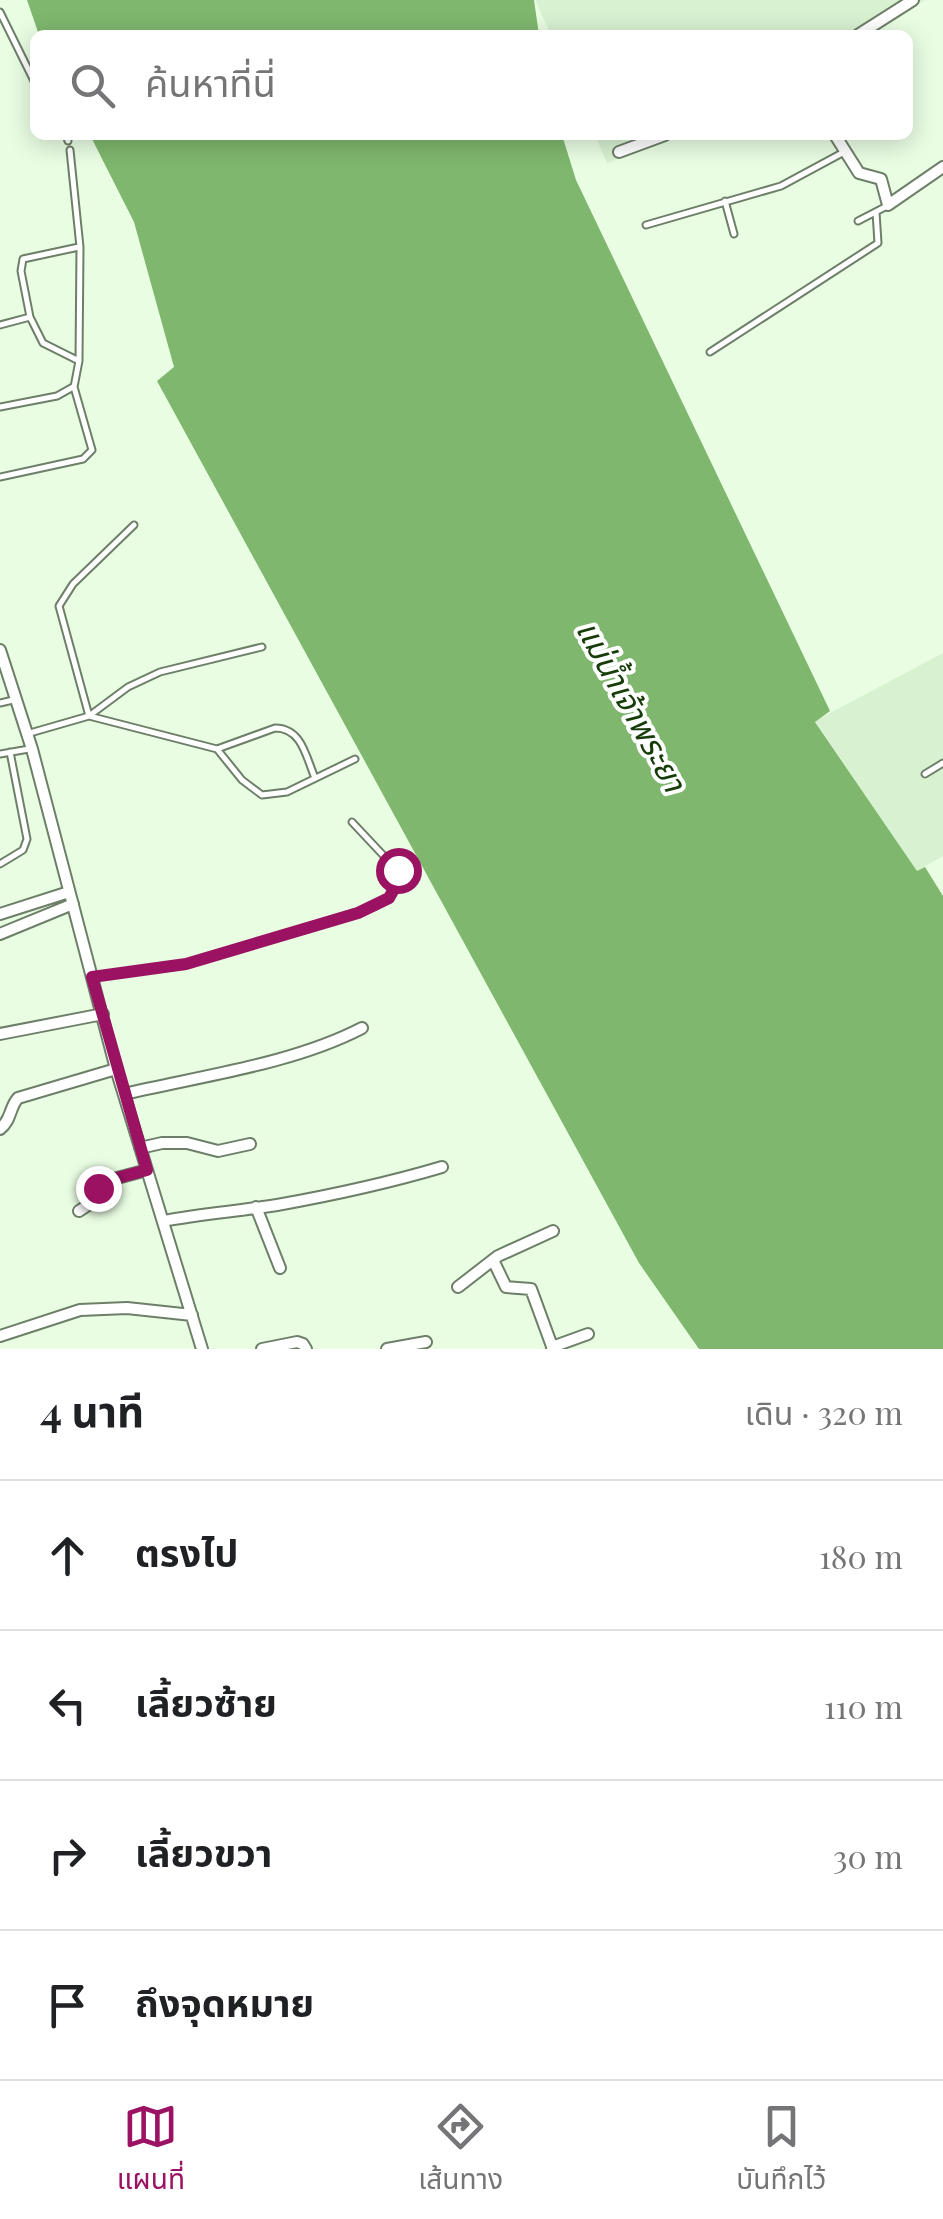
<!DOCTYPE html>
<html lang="th">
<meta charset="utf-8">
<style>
:root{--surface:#fff;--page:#f6f6f6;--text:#202124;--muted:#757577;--line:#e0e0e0;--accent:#9b1263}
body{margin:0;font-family:"Playfair Display","Noto Sans Thai",serif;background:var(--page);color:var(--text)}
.stop{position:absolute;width:30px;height:30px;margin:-22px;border:8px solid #9b1263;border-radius:50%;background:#fff}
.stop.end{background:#9b1263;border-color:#fff;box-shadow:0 2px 10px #0008}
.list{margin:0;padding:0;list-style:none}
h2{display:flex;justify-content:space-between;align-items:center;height:130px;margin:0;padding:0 40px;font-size:42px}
h2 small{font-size:32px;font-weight:400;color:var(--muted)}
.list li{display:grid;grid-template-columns:65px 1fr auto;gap:30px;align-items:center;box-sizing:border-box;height:150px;padding:0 40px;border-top:2px solid var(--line)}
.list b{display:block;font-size:38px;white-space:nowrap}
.list em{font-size:32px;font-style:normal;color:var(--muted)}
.icon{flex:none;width:55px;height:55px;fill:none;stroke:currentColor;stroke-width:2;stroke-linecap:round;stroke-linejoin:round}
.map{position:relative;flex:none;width:943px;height:1349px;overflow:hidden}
.search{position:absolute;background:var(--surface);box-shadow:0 5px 25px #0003;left:30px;right:30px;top:30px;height:110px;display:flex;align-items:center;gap:25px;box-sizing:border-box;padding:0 35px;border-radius:15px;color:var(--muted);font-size:38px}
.sheet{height:730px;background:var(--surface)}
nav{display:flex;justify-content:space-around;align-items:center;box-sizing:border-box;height:140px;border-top:2px solid var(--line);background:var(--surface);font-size:28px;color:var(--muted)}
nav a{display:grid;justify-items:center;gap:5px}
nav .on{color:var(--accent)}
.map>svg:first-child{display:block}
.built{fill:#d8f1d1}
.water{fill:#7eb76d}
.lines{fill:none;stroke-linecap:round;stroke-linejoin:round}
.lane-casing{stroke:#6d7f68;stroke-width:9}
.street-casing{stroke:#6d7f68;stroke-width:14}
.lane{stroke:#fff;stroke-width:5}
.street{stroke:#fff;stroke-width:10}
.route{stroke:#9b1263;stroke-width:12}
.labels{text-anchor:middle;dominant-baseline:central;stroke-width:8;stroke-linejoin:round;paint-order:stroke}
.water-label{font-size:32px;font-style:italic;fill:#163c08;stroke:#fff}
</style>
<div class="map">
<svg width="943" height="1349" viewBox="0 0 943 1349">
<rect width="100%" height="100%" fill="#e9fde3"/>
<path class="built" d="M535,0H925L861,35H551Z
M595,135H677L607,163Z
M943,653V856L917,871L815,721Z"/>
<path class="water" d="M27,0H534L539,35H39Z
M90,135H562L576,180L830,711L815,722L917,871L925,867L943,896V1349H699L639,1263L157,381L174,367L134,222Z"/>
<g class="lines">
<g class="lane-casing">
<path id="lane" d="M0,12L35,83
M66,135L68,141
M725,201L734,234
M858,221L887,206
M646,225L781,186L844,152
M30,317L21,271L23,259L79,247
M0,325L30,317L43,343L79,361
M710,352L878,243L876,212
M0,407L57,396L73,387
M0,477L83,459L92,450L74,387L79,361L80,247L70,150
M134,525L73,584L59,606L89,716L217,749L275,728C302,728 306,757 315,778
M0,703L13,700
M30,733L89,716L128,687L160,672L262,647
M217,749L242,780L262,795L287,792L355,759
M0,754L29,749
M925,774L943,763
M0,864L23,850L27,839L10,752
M95,977L186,964L376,906C389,898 401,888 398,871L352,822"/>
</g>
<g class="street-casing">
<path id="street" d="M858,35L913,0
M835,135L859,173L881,179L888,205L943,167
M619,152L665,135
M0,650L32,749L116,1069L202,1349
M0,914L69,892
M0,934L73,904
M0,1034L103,1014
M124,1094C200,1076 293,1064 362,1028
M0,1129C12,1119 9,1108 18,1098L116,1069
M140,1148L162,1143H187L218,1151L250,1144
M256,1207L280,1268
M79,1211L88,1205L106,1181L147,1170
M163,1221C201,1214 239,1211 277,1205C333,1195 388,1183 442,1167
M493,1260L506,1287L531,1289L553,1349
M458,1287L498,1256L553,1231
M0,1336L80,1310L127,1308L192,1315
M552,1347L588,1334
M262,1349L297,1342L303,1344L306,1349
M387,1349L426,1342"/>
</g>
<use href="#lane" class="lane"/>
<use href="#street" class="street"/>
</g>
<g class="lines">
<path class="route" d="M98,1188L106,1181L147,1170L92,977L186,964L358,913L389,898L400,878L398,870"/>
</g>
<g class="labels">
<g class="water-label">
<text transform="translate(633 705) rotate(61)">แม่น้ำเจ้าพระยา</text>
</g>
</g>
</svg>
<div class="stop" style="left:398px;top:870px"></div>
<div class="stop end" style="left:98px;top:1188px"></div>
<div class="search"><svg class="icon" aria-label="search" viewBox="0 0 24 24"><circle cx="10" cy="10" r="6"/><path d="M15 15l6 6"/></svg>ค้นหาที่นี่</div>
</div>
<section class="sheet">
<h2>4 นาที<small>เดิน · 320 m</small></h2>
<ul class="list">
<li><svg class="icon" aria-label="ahead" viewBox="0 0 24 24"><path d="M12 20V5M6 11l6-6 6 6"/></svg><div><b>ตรงไป</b></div><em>180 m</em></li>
<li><svg class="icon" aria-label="left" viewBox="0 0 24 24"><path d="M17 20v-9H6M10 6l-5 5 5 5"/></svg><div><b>เลี้ยวซ้าย</b></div><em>110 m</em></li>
<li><svg class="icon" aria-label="right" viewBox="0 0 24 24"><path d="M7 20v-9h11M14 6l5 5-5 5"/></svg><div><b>เลี้ยวขวา</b></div><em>30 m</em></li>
<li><svg class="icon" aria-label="arrive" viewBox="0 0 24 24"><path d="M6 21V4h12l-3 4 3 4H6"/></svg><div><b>ถึงจุดหมาย</b></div></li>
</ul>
</section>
<nav>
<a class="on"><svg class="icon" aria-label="map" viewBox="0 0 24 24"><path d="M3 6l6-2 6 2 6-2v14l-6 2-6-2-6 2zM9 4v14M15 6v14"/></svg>แผนที่</a>
<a><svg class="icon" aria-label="directions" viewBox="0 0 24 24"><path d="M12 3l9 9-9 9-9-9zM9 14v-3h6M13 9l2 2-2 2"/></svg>เส้นทาง</a>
<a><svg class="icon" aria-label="saved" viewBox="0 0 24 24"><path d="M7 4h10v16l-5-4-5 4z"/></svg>บันทึกไว้</a>
</nav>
